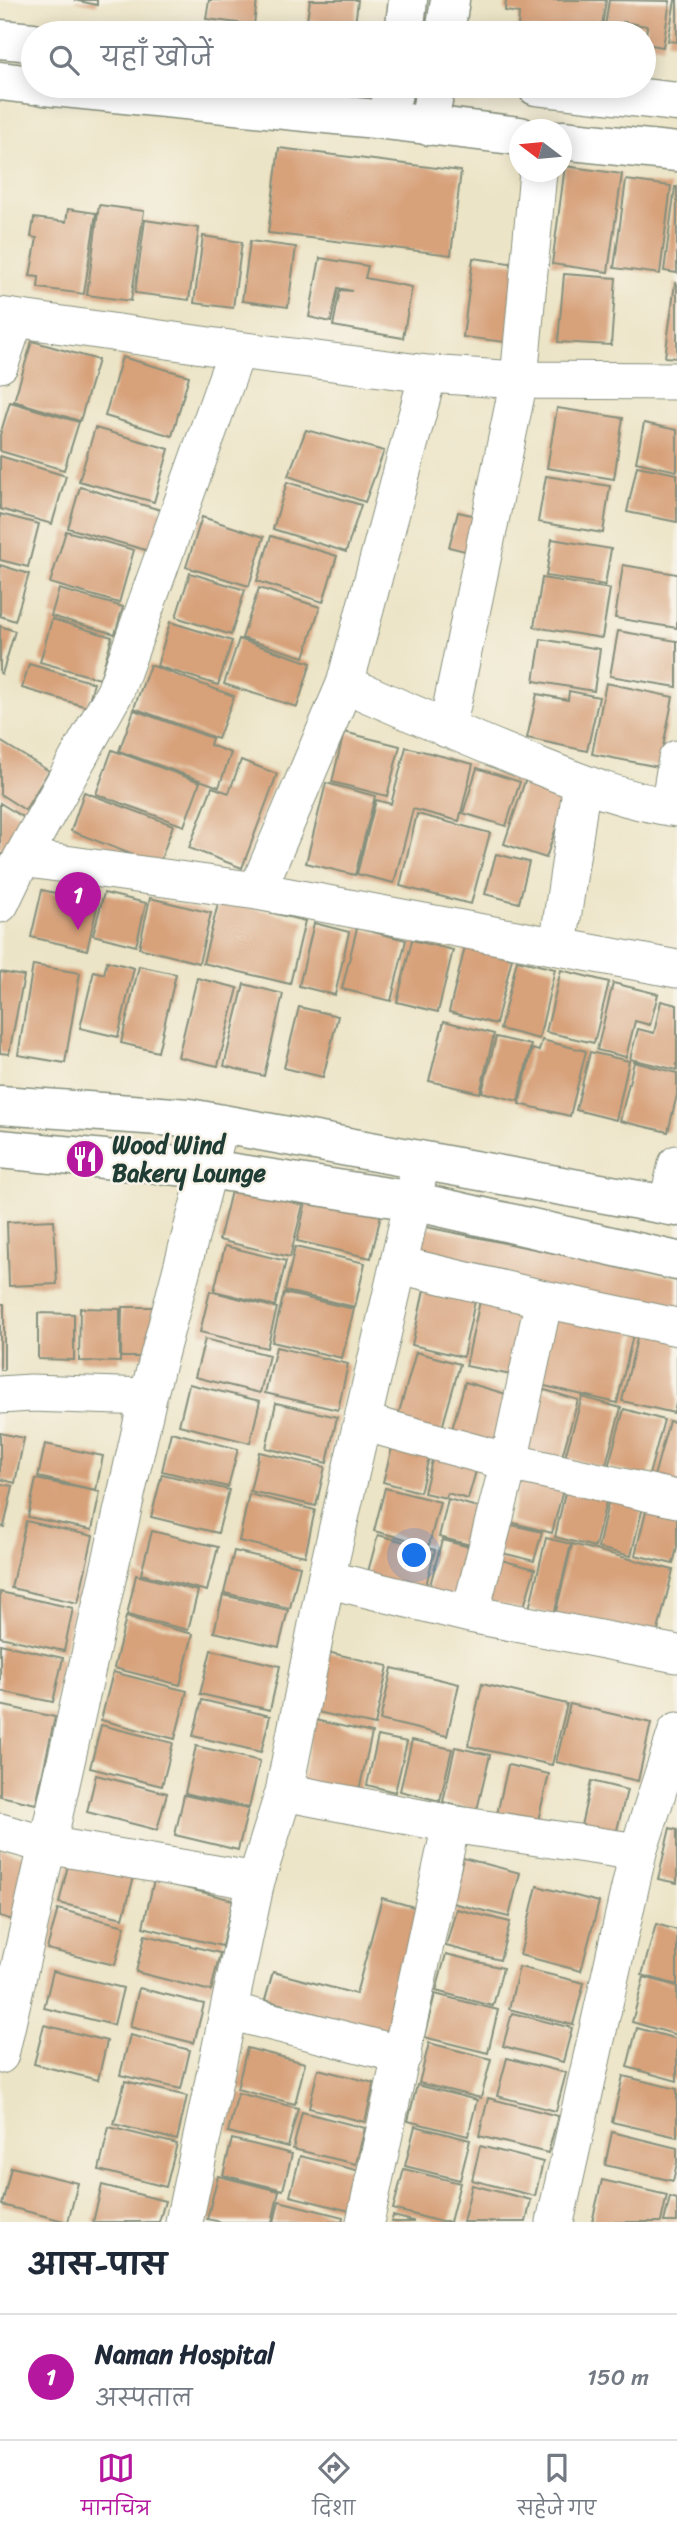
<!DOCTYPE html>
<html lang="hi">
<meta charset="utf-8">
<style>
:root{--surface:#fff;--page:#f2f2f3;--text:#1f2937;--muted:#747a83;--line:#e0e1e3;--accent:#b5179e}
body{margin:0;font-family:Sriracha,"Playpen Sans Deva",sans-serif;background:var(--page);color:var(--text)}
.compass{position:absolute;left:509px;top:119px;width:63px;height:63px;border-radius:50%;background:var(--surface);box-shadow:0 4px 18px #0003;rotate:286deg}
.you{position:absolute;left:415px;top:1556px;width:24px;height:24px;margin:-18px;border:5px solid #fff;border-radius:50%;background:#1a73e8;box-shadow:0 0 0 10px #1a73e833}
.badge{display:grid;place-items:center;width:46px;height:46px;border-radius:50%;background:var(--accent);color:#fff;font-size:23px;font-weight:700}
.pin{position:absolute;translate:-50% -58px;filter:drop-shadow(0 2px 4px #0008)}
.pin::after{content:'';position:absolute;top:37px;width:24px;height:21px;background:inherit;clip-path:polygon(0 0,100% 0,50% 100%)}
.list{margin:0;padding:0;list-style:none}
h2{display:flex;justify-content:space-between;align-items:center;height:91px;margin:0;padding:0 28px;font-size:30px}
h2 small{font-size:23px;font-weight:400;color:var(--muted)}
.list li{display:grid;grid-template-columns:46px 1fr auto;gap:21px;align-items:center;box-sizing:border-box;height:126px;padding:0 28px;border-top:2px solid var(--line)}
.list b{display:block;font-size:26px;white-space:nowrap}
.list p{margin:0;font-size:23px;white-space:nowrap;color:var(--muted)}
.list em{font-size:23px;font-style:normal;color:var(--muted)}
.icon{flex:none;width:38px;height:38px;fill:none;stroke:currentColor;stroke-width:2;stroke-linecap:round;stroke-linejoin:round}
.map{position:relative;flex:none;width:677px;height:2222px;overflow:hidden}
.search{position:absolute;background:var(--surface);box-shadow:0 4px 18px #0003;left:21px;right:21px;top:21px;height:77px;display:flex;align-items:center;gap:18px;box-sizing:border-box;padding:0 24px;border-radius:38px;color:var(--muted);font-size:26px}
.sheet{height:217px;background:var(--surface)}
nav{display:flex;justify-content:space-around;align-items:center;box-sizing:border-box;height:98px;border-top:2px solid var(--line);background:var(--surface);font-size:19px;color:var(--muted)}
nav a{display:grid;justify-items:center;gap:4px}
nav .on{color:var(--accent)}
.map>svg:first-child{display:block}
.building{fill:#d7a17a}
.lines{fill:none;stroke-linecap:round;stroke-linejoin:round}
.minor-casing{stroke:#86907d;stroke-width:39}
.tertiary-casing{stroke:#86907d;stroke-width:41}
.minor{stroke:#fff;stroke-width:37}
.tertiary{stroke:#fff;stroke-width:38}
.labels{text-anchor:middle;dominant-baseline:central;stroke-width:5;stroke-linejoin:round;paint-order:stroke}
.poi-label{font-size:24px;font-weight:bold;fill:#1f3d34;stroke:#f7f3e8;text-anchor:start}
</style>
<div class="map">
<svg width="677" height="2222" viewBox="0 0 677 2222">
<rect width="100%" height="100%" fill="#f7f3e8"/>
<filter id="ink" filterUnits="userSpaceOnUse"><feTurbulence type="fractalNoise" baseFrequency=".0143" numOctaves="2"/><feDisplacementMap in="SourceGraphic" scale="14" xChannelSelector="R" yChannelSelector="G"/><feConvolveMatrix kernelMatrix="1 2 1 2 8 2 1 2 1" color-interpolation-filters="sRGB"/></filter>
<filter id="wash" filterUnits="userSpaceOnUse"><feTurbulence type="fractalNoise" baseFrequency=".00686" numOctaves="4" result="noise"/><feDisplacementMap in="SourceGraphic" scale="28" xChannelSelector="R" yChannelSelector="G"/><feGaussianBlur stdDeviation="1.57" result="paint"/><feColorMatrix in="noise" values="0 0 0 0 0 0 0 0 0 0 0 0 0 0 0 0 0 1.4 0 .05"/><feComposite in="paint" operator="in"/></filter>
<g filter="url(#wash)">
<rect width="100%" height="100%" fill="#ece4c6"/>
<g id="blocks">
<path class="building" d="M74,0H97V5Z
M209,0H257L254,25L206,19Z
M310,0H358L355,25L307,20Z
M506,0H606L601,33H564L518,27L519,13L505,11Z
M609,0L670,1L663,47L645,44L647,26L623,22L621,33H604Z
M675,0H677V42L668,41Z
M279,148L461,171L451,255L268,233Z
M565,166L622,174L608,272L552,264Z
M626,180L671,186L660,274L614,268Z
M675,187H677V273L664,271Z
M99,205L144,211L131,301L87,295Z
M68,209L96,213L84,294L38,288L39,277L30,276L37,238L31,237L34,218L66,222Z
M145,220L199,228L189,300L135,293Z
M203,236L242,242L233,308L194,303Z
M250,241L296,247L288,307L242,301Z
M320,258L368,266L365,278L412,287L403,338L333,326L340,290L352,291L338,288L331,322L309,317Z
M473,258L524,265L513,343L463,337Z
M564,274L616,278L611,345L558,342Z
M675,283L677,284V358L665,357Z
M32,341L98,360L80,421L14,401Z
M122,357L189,376L172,436L105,416Z
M10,402L79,422L64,470L0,451V435Z
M557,408L623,418L614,479L547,468Z
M644,423L677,430V471L636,462Z
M95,428L169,449L154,502L79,481Z
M306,430L384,451L365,502L288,476Z
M0,456L66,476L52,524L0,509Z
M637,466L677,474V522L627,512Z
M546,476L610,486L603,533L538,522Z
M287,482L361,505L346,552L273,529Z
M80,487L168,512L156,553L68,528Z
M458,512L481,517L473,553L449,547Z
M0,514L39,524L28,567L0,560Z
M202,517L264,537L249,586L186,567Z
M66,531L134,550L119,603L50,583Z
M271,536L337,556L323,602L257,581Z
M552,539L611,549L605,585L546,576Z
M0,565L29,574L15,621L0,616Z
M623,565L677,574V628L615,618Z
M190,573L245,590L231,635L176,617Z
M542,578L610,589L602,638L534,627Z
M259,588L320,607L304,657L242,638Z
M59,589L123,607L115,634L51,616Z
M52,619L112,637L100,679L40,662Z
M170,622L232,641L218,685L157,666Z
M0,626L15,631L2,674L0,673Z
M618,631L677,641V687L610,676Z
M239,639L311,663L297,707L224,684Z
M541,639L600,649L594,691L534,681Z
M29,664L94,683L87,707L22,688Z
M150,665L234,696L218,739L134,708Z
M606,683L673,697L659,767L592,754Z
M569,691L599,697L587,751L527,738L537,694L568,700Z
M134,710L212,738L210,745L231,753L219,787L119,751Z
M344,732L400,746L387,796L332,782Z
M0,741L49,771L25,810L0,794Z
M406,747L473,764L459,821L413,809L394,883L357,874L376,800L391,804Z
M112,750L200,782L184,826L96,794Z
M241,760L277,774L242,868L189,848L212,787L229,793Z
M477,768L520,782L506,826L463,813Z
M527,775L569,789L546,858L504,844Z
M326,783L375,796L355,875L306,863Z
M84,792L173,825L159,865L71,831Z
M0,803L31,822L9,858L0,853Z
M417,814L490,833L471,904L400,886Z
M496,854L529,862L519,903L485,894Z
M42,890L98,903L87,950L31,937Z
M104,893L146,903L136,946L93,935Z
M150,898L211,913L199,963L139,948Z
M219,900L305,921L290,984L203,963Z
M314,923L349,932L335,995L299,986Z
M357,928L406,940L391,1001L342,989Z
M412,940L453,950L438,1012L397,1002Z
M465,947L512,958L496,1024L449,1012Z
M517,960L555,969L539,1039L500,1029Z
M107,961L134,968L118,1037L80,1028L94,971L104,974Z
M33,965L80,973L65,1063L18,1055Z
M139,966L176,974L158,1052L121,1043Z
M561,970L609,982L594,1043L546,1032Z
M0,972L24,976L9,1054L0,1053Z
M197,978L238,988L218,1066L178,1057Z
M613,983L658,994L650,1025L635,1021L626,1057L597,1050Z
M244,984L283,994L264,1076L224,1066Z
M661,1001L677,1005V1070L630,1059L638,1029L654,1033Z
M299,1007L338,1016L323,1077L284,1068Z
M444,1021L494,1034L480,1093L429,1081Z
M496,1037L531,1045L518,1101L482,1092Z
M542,1040L586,1051L570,1116L519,1104L532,1049L539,1051Z
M590,1052L629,1061L616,1120L576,1110Z
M634,1062L677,1073V1095L668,1132L620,1121Z
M232,1187L303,1205L290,1257L219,1240Z
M309,1189L383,1206L371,1258L297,1241Z
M54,1220L57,1284L9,1286L7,1222Z
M421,1226L677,1278V1315L414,1259Z
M225,1246L286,1261L275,1306L214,1291Z
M295,1247L365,1263L355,1307L285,1291Z
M424,1290L475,1301L463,1357L412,1345Z
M210,1291L277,1308L267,1348L200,1332Z
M284,1293L354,1309L342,1358L272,1342Z
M481,1296L531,1306L516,1376L466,1366Z
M0,1304H4V1370H0Z
M122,1307H157L156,1357H121Z
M80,1308L120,1309V1362L79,1361Z
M549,1311L634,1331L617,1403L532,1383Z
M38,1313L74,1314V1360L38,1359Z
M639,1330L677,1338V1400L674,1413L622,1401Z
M205,1339L269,1355L260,1393L195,1377Z
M276,1347L348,1364L338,1410L265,1393Z
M416,1352L460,1364L440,1435L396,1423Z
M465,1382L513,1396L499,1447L451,1433Z
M189,1384L260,1401L250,1443L179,1425Z
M535,1387L578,1400L561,1460L519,1448Z
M582,1397L621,1408L605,1468L565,1457Z
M276,1403L337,1417L327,1463L266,1448Z
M624,1409L664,1420L648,1478L608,1467Z
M669,1421L677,1423V1486L653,1480Z
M171,1432L238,1449L228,1487L162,1471Z
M0,1433L24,1438L15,1483L0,1479Z
M45,1444L103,1456L96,1490L38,1477Z
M393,1444L430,1454L420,1492L383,1482Z
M259,1452L325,1467L316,1506L250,1491Z
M434,1452L478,1464L468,1499L447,1493L446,1498L424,1493Z
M523,1472L565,1482L552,1533L510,1522Z
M162,1474L229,1490L218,1533L151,1517Z
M36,1479L100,1492L92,1530L28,1517Z
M0,1484L13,1486L4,1527L0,1526Z
M567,1484L608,1494L595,1547L555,1537Z
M385,1488L440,1502L429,1545L374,1531Z
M249,1494L315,1510L305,1556L239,1541Z
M610,1495L644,1503L631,1556L598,1548Z
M448,1499L492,1511L482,1548L439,1537Z
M649,1499L677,1506V1548L673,1564L635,1555Z
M26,1521L93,1536L78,1603L11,1588Z
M495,1521L542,1532L534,1561L487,1549Z
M152,1531L218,1547L207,1591L141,1574Z
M378,1535L435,1550L424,1593L366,1579Z
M546,1538L571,1544L554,1615L529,1609Z
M442,1540L482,1550L468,1603L428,1593Z
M572,1544L673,1570L655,1643L555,1615Z
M234,1551L300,1566L290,1608L224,1593Z
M490,1557L535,1569L523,1610L479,1599Z
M136,1575L198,1591L188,1630L127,1615Z
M0,1592L73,1608L64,1651L0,1637Z
M223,1595L288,1610L279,1647L214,1632Z
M126,1617L193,1634L180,1685L114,1668Z
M0,1644L63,1658L53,1702L0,1691Z
M211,1650L280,1666L270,1710L200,1694Z
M327,1652L388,1666L375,1725L313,1711Z
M392,1668L459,1684L447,1736L380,1720Z
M113,1672L187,1691L175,1739L101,1720Z
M482,1684L567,1704L552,1765L468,1746Z
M202,1700L270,1716L261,1752L193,1736Z
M570,1704L651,1723L638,1781L556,1762Z
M0,1705L55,1717L36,1804L0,1796Z
M315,1720L372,1733L358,1795L301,1782Z
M101,1725L173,1743L162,1786L90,1768Z
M378,1736L407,1742L395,1792L367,1785Z
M412,1740L452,1749L440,1801L400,1791Z
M196,1746L260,1761L249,1808L185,1793Z
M455,1747L490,1755L477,1810L443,1802Z
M508,1765L549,1774L535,1833L495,1823Z
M96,1775L167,1793L157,1830L87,1812Z
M591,1781L627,1790L615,1838L580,1830Z
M184,1795L248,1809L238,1850L175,1835Z
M670,1828L677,1830V1883L658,1879Z
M0,1849L33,1858L16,1921L0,1916Z
M70,1857L135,1873L123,1918L59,1903Z
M463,1858L520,1873L509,1917L452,1903Z
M154,1880L233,1900L222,1946L143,1927Z
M537,1886L599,1902L581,1971L520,1955Z
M382,1898L421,1909L387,2033L265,2000L273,1972L356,1994Z
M58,1909L125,1926L115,1965L47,1949Z
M456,1909L510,1922L500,1960L446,1946Z
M656,1924L677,1930V1985L642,1975Z
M145,1935L220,1953L211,1991L136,1972Z
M446,1954L503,1968L493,2006L436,1991Z
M519,1967L584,1983L573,2025L509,2009Z
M53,1971L123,1988L114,2025L44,2008Z
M644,1977L677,1986V2035L632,2022Z
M139,1988L204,2004L194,2043L130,2027Z
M435,1994L498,2010L488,2053L424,2037Z
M512,2013L572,2028L563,2062L503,2046Z
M44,2025L107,2041L98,2080L34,2064Z
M637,2028L677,2039V2081L627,2067Z
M130,2035L190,2050L181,2089L120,2075Z
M429,2043L491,2059L481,2098L419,2083Z
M247,2048L305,2063L295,2104L237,2089Z
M507,2058L566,2073L556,2111L497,2096Z
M318,2069L374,2083L365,2122L309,2108Z
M623,2076L677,2089V2137L612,2122Z
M125,2081L187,2096L177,2140L114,2124Z
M417,2085L477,2100L468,2136L408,2121Z
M238,2093L298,2108L288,2147L228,2132Z
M488,2098L558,2116L548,2153L479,2136Z
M302,2112L365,2128L356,2164L293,2149Z
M415,2126L470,2140L460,2180L405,2166Z
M109,2127L177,2144L166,2187L99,2170Z
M612,2132L677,2148V2163L673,2181L605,2165Z
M232,2139L292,2154L283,2190L223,2175Z
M480,2146L543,2162L535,2196L472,2180Z
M300,2156L360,2171L350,2211L290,2196Z
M11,2167L78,2183L68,2222L2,2205Z
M404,2169L460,2183L450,2222H441L393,2209Z
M218,2176L279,2191L272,2222H221L207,2219Z
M602,2180L667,2195L661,2222H592Z
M102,2185L165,2201L159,2222H93Z
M472,2185L531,2200L526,2222H463Z
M670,2197L677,2199V2222H664Z
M279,2201L343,2217L342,2222H274Z
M393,2216L413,2221V2222H391Z"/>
</g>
</g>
<g filter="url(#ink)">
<use href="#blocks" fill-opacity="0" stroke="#86907d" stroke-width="2"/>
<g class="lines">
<g class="minor-casing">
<path id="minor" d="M0,316L237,350L428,374L519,380L677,381
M0,364L15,319
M345,684C404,710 464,736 524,760C574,780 623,801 677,808
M447,729L519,380L538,172
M669,807L677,759
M22,858L257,891L677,969
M257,891L345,684L428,374
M0,904L22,858L115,692L237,350
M558,946L582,783
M667,1206L677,1164
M399,1265L544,1299
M0,1395L31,1393L148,1397
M362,1422L509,1462L677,1499
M326,1579L470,1614L677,1654
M470,1614L509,1462L544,1299L677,1327
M284,1792L451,1824L638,1852
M0,1832L47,1845L256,1881
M229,2011L403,2055
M0,2055L148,1397L220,1124
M184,2222L256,1881L284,1792L326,1579L413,1201L421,1160
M365,2222L451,1824
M555,2222L638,1852L677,1731"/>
</g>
<g class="tertiary-casing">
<path id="tertiary" d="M404,33L408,0
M445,33L450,0
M0,39L33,42
M0,81L33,85
M44,86L386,120L520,136
M536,86L677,102
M386,120L395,86
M428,126L436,86
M562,140L677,152
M0,1105L189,1118L677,1207
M0,1149L209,1169L413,1201L677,1261"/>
</g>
<use href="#minor" class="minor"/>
<use href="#tertiary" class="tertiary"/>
</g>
</g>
<defs>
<g id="restaurant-disc" transform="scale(2.0125)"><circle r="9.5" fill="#b5179e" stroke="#f7f3e8"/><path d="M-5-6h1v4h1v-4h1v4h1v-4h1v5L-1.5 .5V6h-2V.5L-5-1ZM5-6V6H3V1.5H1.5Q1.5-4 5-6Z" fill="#fff"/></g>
</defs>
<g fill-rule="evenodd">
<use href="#restaurant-disc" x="85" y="1159"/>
</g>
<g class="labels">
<g class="poi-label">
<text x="112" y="1145">Wood Wind<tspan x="112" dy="28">Bakery Lounge</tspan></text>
</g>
</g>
</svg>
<svg class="compass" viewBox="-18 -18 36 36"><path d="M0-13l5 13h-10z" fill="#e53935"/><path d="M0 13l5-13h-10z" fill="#747a83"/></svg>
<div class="you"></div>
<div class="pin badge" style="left:78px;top:930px">1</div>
<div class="search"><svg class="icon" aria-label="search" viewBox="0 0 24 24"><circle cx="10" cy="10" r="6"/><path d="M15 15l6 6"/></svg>यहाँ खोजें</div>
</div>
<section class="sheet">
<h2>आस-पास<small></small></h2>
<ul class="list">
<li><span class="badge">1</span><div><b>Naman Hospital</b><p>अस्पताल</p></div><em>150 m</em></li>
</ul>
</section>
<nav>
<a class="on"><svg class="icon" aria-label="map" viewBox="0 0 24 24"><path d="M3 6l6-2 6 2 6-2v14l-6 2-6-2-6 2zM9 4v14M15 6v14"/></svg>मानचित्र</a>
<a><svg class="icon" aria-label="directions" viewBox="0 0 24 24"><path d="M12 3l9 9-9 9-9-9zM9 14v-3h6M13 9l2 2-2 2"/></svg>दिशा</a>
<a><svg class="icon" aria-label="saved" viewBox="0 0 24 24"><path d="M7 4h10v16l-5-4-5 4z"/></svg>सहेजे गए</a>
</nav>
